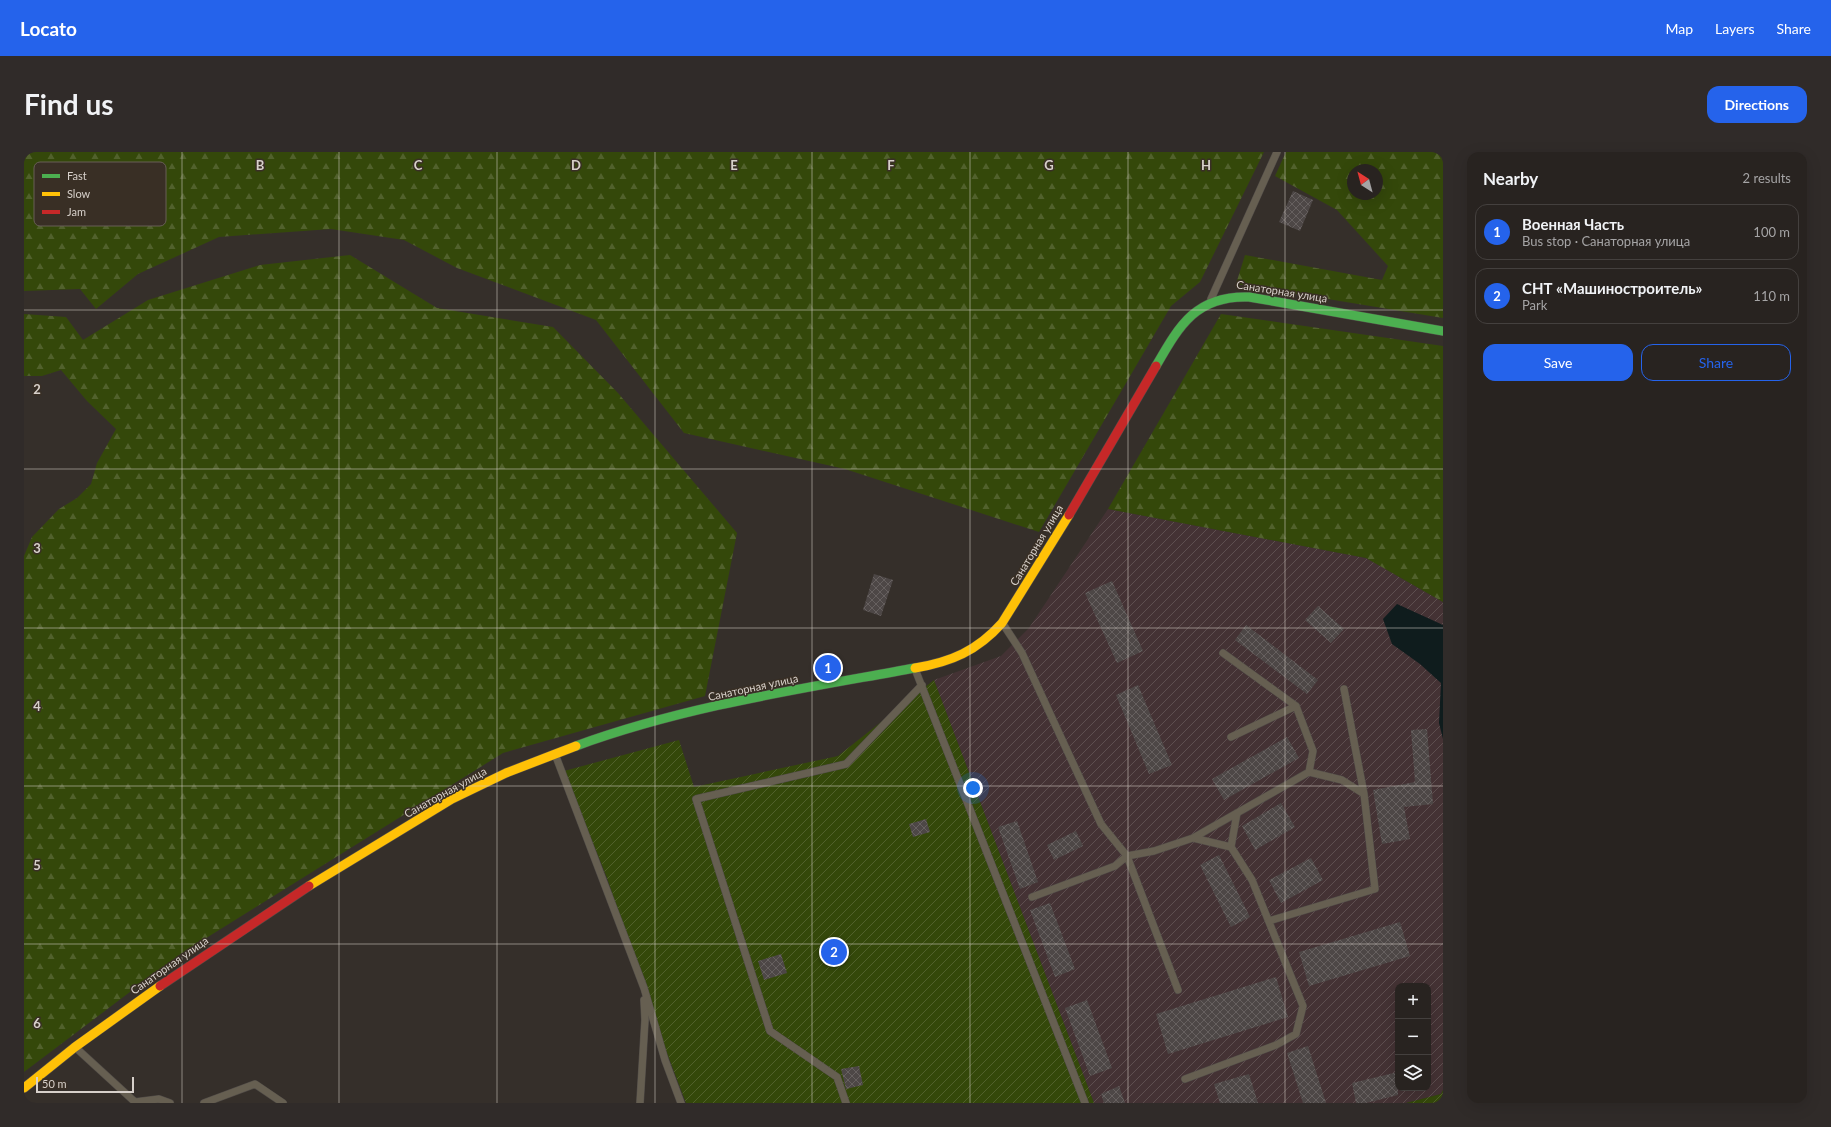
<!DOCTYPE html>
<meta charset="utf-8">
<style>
:root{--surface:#282320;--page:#302b29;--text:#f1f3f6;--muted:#a5a4a5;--line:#44403e;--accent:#2563eb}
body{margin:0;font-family:Lato,sans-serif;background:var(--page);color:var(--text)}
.controls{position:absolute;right:12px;bottom:12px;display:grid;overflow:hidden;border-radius:8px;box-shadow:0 4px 16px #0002}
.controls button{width:36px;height:36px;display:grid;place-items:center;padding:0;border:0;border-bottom:1px solid var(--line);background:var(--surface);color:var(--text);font:20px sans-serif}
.compass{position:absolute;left:1323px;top:12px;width:36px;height:36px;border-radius:50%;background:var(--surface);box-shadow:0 4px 16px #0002;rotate:324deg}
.scale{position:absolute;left:12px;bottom:10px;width:98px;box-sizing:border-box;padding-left:4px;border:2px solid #d7d0ca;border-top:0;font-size:11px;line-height:14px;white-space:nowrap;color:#d7d0ca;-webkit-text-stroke:3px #392f25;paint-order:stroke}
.you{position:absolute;left:949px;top:636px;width:14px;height:14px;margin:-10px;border:3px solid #fff;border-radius:50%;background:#1a73e8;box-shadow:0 0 0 6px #1a73e833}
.badge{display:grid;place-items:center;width:26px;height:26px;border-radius:50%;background:var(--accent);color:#fff;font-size:13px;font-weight:700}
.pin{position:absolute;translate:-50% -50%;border:2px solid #fff;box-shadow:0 1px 4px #0006}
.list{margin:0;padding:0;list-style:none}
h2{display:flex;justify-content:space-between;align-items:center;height:52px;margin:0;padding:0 16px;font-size:17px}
h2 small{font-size:13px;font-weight:400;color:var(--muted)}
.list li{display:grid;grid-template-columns:26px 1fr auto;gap:12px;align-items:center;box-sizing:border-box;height:56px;margin:0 8px 8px;padding:0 8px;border:1px solid var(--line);border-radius:12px}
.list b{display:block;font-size:15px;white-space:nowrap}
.list p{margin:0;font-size:13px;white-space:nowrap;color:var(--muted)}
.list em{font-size:13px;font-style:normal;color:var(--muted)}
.actions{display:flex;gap:8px;padding:12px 16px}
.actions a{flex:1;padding:9px 0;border:1px solid var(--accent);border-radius:12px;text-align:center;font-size:14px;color:var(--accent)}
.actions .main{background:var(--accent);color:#fff}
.icon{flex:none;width:22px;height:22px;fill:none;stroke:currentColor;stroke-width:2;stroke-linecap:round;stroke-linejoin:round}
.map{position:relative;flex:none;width:1419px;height:951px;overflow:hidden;border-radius:12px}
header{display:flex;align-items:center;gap:24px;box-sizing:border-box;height:56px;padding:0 20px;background:var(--accent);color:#fff}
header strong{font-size:19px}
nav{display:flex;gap:22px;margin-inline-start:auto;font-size:14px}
.intro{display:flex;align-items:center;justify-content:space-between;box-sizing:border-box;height:96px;padding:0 24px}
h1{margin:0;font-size:28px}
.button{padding:10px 18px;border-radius:12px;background:var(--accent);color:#fff;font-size:14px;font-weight:700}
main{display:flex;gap:24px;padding:0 24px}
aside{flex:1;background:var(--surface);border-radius:12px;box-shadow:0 4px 16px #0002}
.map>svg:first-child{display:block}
.industrial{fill:url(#industrial-furrows);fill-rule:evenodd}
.forest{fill:url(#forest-firs);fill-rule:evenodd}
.garden{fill:url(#garden-furrows)}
.water{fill:#0f1c1d}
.building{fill:url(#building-cross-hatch)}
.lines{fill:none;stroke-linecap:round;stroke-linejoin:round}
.lane-casing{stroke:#514c48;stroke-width:8}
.fast-casing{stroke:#514c48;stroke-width:10}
.slow-casing{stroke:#514c48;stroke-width:10}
.jam-casing{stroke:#514c48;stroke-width:10}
.lane{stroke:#665f51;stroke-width:7}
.fast{stroke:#4caf50;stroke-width:9}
.slow{stroke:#ffc107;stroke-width:9}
.jam{stroke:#c62828;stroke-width:9}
.grid{fill:none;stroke:#d7d0ca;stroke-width:1;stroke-opacity:0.55}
.labels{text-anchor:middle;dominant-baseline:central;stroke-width:3;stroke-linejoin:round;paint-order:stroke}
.street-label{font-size:11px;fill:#d7d0ca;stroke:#392f25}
.key{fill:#392f25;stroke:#685f57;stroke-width:1}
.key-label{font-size:11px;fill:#d7d0ca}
.grid-label{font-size:13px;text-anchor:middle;font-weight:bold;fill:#d7d0ca;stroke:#392f25;stroke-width:3;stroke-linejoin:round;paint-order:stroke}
</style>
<header>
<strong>Locato</strong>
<nav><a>Map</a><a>Layers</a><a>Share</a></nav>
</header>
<div class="intro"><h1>Find us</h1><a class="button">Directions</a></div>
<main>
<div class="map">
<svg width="1419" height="951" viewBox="0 0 1419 951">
<defs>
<pattern id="industrial-furrows" width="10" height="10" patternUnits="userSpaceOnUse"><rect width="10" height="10" fill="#443234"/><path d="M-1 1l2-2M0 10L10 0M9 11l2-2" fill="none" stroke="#5e4f50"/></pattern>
<pattern id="forest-firs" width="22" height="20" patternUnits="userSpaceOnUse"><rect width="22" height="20" fill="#34480a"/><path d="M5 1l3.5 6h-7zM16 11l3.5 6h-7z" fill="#51612c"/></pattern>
<pattern id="garden-furrows" width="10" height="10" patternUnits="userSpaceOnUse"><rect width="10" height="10" fill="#34480a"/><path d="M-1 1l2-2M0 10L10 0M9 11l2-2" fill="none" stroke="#51612c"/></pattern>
<pattern id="building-cross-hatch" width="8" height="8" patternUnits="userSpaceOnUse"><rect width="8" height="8" fill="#4d4746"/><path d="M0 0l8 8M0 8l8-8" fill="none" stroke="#66605f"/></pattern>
</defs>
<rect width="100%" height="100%" fill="#352f2a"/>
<path class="industrial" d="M1084,357L1342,406L1419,450V938L1417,942L1382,951H1070L910,528L977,504L1005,476ZM1374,834H1404V936H1374Z"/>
<path class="forest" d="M0,0H1240L1176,130L1147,154L1015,380L821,317L660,281L572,168L433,116L380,88L307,77L195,85L114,122L72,157L56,137L0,139Z
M1262,0H1419V166L1212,132L1221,103L1358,128L1364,114L1313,58L1251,24ZM1329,18H1353V42H1329Z
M326,103L413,156L529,175L594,241L713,381L681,544L479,601L155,803L0,920V404L8,385L35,357L53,346L67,332L73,311L92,277L63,249L37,218L18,224H0V162L42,165L59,188L124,148L236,113Z
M1197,162L1419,194V450L1342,406L1084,357Z"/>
<path class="garden" d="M910,528L1070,951H662L633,875L583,726L540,619L655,588L670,635L814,604Z
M1419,938V951H1382L1417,942Z"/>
<path class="water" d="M1373,452L1419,473V587L1415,571L1417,531L1396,512L1368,492L1359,467Z"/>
<path class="building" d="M1269,39L1289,48L1276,79L1255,70Z
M850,422L869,428L857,464L839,458Z
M1088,429L1119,499L1093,511L1061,441Z
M1294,454L1320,477L1307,491L1281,468Z
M1222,473L1294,528L1283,542L1211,488Z
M1114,533L1148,613L1125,622L1092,543Z
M1403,577L1409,652L1380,655L1386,687L1358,692L1349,638L1391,630L1387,578Z
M1263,585L1275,606L1200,648L1188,627Z
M1257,651L1271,675L1231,698L1218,674Z
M902,667L906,680L889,685L885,672Z
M993,669L1014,730L996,737L974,675Z
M1052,679L1059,694L1030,708L1023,693Z
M1195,703L1226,765L1207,775L1176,713Z
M1287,706L1299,728L1257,751L1245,728Z
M1026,751L1051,817L1031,825L1006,758Z
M1376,770L1386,804L1285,834L1275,800Z
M757,802L763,821L740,828L734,809Z
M1252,825L1264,865L1144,902L1132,862Z
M1063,848L1088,916L1066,924L1041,856Z
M1284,894L1302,951H1279L1263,901Z
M835,914L839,933L822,937L817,917Z
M1374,920V943L1342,951H1332L1328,931Z
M1225,922L1234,951H1196L1190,932Z
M1095,934L1101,951H1080L1077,942Z"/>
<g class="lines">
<g class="lane-casing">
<path id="lane" d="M1187,147L1253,0
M979,472L998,501L1077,672L1103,704L1154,838
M1199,501L1272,554
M891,517L1061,951
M1320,537L1340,642
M531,602L620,836L641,908L657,951
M1169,686L1285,620L1289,599L1272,554L1207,585
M1207,695L1213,661
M1008,745L1091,714L1103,704L1130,699L1169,686L1207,695L1228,728L1279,854L1272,882L1252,893L1161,927
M1245,769L1351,737L1340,642L1318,628L1285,620
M51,895L111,950L135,947L146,951
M180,951L231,932L259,951
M616,951L621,868L620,848
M822,951L813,925L746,879L672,647L822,612L898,533"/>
</g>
<g class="fast-casing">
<path id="fast" d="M1132,214C1155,174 1172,143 1225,145L1419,179
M552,594C661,554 777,537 891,516"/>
</g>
<g class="slow-casing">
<path id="slow" d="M891,516C927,510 953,499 978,471L1045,363
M285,734L428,647L482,621L552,594
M0,936L51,895L136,834"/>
</g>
<g class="jam-casing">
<path id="jam" d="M1045,363L1132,214
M136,834L285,734"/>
</g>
<use href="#lane" class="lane"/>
<use href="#fast" class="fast"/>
<use href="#slow" class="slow"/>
<use href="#jam" class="jam"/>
</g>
<path class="grid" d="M158,0V951M315,0V951M473,0V951M631,0V951M788,0V951M946,0V951M1104,0V951M1261,0V951M0,158H1419M0,317H1419M0,476H1419M0,634H1419M0,792H1419"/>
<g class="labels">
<g class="street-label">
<text transform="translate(1258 139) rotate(9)">Санаторная улица</text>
<text transform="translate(1012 393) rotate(-59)">Санаторная улица</text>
<text transform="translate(729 535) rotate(-12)">Санаторная улица</text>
<text transform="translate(421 640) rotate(-29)">Санаторная улица</text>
<text transform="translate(145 813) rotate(-35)">Санаторная улица</text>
</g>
</g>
<rect x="10" y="10" width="132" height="64" rx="6" class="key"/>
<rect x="18" y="22" width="18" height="4" fill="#4caf50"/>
<rect x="18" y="40" width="18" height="4" fill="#ffc107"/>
<rect x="18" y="58" width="18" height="4" fill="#c62828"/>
<g class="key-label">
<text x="43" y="28">Fast</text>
<text x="43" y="46">Slow</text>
<text x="43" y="64">Jam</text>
</g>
<g class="grid-label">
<text x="236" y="18">B</text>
<text x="394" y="18">C</text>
<text x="552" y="18">D</text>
<text x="710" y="18">E</text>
<text x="867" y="18">F</text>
<text x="1025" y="18">G</text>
<text x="1182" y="18">H</text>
<text x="13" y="242">2</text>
<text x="13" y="401">3</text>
<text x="13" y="559">4</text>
<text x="13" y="718">5</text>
<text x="13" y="876">6</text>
</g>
</svg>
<div class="controls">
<button>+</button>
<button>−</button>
<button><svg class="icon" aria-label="layers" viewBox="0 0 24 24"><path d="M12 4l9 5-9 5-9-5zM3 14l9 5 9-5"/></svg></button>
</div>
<svg class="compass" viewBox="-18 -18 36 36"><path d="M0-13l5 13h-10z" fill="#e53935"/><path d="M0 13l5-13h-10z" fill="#a5a4a5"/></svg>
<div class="scale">50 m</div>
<div class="you"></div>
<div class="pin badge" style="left:804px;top:516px">1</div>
<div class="pin badge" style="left:810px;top:800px">2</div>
</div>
<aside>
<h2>Nearby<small>2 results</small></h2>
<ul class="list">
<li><span class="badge">1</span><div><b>Военная Часть</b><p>Bus stop · Санаторная улица</p></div><em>100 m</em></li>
<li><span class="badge">2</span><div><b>СНТ «Машиностроитель»</b><p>Park</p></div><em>110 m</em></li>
</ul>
<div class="actions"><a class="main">Save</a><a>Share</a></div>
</aside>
</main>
